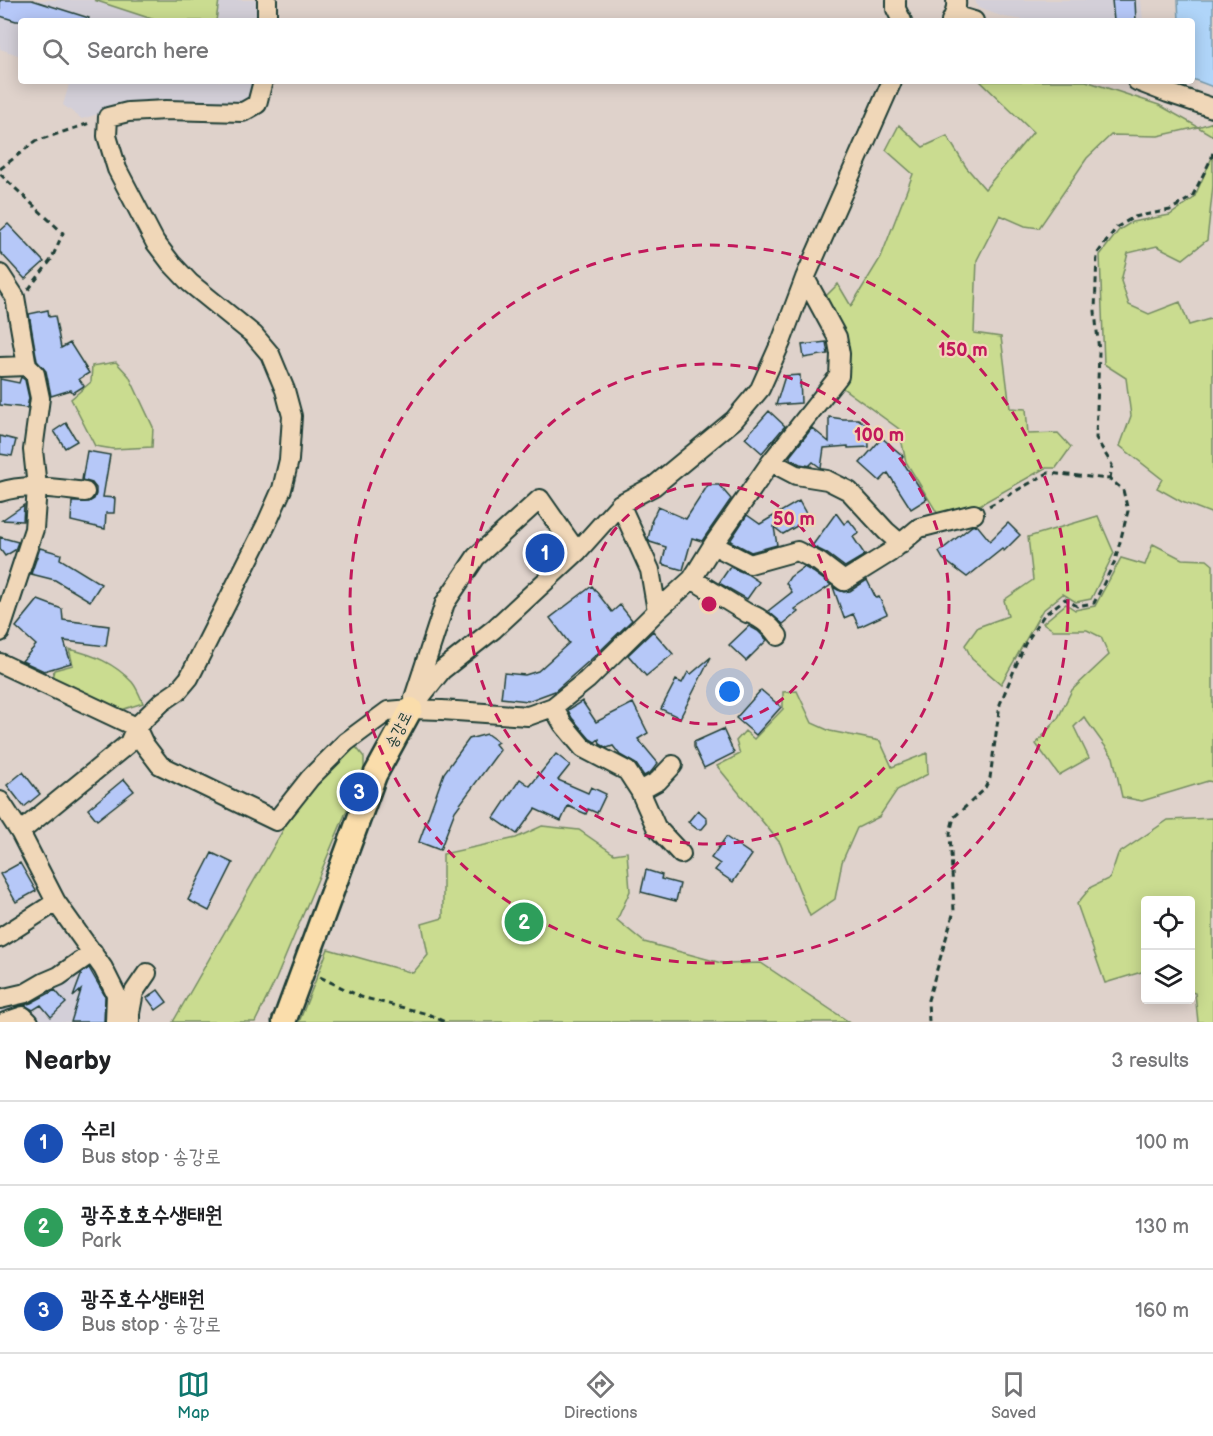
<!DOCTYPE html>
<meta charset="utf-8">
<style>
:root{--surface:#fff;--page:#f2f2f2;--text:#202124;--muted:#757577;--line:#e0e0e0;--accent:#0f766e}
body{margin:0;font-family:"Balsamiq Sans","Poor Story",sans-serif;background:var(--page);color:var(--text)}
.controls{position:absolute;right:18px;bottom:18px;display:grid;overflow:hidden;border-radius:6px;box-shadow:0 3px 15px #0003}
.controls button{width:54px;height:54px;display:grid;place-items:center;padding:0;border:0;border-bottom:2px solid var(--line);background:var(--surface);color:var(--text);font:30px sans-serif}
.you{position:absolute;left:730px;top:692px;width:21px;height:21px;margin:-15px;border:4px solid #fff;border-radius:50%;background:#1a73e8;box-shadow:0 0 0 9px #1a73e833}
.badge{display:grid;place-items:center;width:39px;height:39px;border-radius:50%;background:var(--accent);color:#fff;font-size:20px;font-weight:700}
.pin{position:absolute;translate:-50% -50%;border:3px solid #fff;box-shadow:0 2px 6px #0006}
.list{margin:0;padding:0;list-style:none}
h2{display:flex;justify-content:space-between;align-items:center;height:78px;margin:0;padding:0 24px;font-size:26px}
h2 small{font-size:20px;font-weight:400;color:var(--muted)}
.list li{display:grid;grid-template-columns:39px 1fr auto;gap:18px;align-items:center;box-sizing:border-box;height:84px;padding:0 24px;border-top:2px solid var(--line)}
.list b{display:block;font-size:22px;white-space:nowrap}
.list p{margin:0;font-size:20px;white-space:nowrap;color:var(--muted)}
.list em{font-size:20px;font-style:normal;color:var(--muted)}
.icon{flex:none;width:33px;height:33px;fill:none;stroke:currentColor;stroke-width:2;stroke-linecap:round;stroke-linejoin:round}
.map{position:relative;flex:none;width:1213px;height:1022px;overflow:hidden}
.search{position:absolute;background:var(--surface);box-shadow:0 3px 15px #0003;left:18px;right:18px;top:18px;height:66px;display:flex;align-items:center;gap:15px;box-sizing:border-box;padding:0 21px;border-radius:6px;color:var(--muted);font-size:22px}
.sheet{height:330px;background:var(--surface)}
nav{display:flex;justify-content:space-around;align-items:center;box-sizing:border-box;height:84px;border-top:2px solid var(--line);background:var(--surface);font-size:16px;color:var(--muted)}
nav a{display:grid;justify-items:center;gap:3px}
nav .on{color:var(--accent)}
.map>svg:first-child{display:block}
.built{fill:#d3cfd8}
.green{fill:#cadc90;stroke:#748c62;stroke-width:1.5}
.water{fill:#b0d5f9;stroke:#7698aa;stroke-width:1.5}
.building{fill:#b6c8f8;stroke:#1f3d34;stroke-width:1.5}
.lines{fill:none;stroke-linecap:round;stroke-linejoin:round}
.minor-casing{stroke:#1f3d34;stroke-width:22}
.major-casing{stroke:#1f3d34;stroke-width:27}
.path{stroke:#1f3d34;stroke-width:3;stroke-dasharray:6 4.5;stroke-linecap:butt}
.minor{stroke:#f0d7b8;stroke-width:18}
.major{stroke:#faddab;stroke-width:22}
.ring{fill:none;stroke:#c2185b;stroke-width:3;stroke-dasharray:10 8}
.labels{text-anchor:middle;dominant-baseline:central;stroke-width:4.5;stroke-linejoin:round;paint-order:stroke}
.street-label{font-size:16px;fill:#1f3d34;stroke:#f0d7b8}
.centre{fill:#c2185b;stroke:#f0d7b8;stroke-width:3}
.ring-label{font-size:18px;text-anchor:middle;font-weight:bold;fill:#c2185b;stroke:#f0d7b8;stroke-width:4.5;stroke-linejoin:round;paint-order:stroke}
</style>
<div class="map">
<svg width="1213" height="1022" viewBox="0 0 1213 1022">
<rect width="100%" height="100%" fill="#dfd2cb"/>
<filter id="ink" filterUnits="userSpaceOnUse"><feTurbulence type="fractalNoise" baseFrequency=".0167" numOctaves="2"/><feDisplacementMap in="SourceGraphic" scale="12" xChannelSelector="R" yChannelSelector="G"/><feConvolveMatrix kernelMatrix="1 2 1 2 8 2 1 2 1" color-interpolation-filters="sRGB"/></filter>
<g filter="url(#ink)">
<path class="built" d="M0,0H261V21H21V56L0,49Z
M975,0H1141L1143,21H1033L1004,17L978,8Z
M70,81H258L256,91L247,101L233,104L204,100L131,104L82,119L63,105Z
M91,957L112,995V1022H0V1003Z"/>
<path class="green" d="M94,0H219L216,21H158Z
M980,81H1086L1159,105L1198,127L1213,122V136L1198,127L1158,136L1111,135L1087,158L1039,228L1025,226L1000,215L977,260L974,333L1001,337L1010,408L1026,409L1028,434L1058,433L1071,447L1056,468H1045L969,511L939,516L906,462L899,429L840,386L849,371L844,345L826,296L838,284L851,306L881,257L913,174L886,150L899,125L923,147L947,136L966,167L985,189L1033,132Z
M1213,155V186L1207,240L1183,259L1157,246L1128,253L1121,281L1129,305L1149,314L1180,302L1189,325L1213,318V514L1182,502L1157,488L1162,479L1120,446L1131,416L1126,378L1104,364L1100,255L1119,230L1132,222L1170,215L1194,198Z
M116,362L129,376L153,427L152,447L113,449L95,446L71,399L91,382L92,366Z
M1098,516L1114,553L1091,599L1076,602L1063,594L1042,611L1001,684L972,659L965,645L978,627L1008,616L1004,600L1033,580L1028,537Z
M1153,544L1182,559L1207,560L1213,565V782L1208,781L1142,801L1122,797L1113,757L1084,717L1074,727L1089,758L1059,775L1036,744L1058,718L1072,690L1109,655L1101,637L1087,630H1053L1043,623L1066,604L1075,610L1095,606L1121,558L1145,565Z
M69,649C94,655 114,663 132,682C137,688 140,696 143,703L118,711L51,682L54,670L73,665Z
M797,691L812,723L830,731L880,741L892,767L927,753L928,774L897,790L879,817L857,828L842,862L835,899L810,916L780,843L717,766L740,754L736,741L745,731L754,739L783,709V692Z
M352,742L364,757V769L276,979L255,1022H173L298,804Z
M1213,818V1022H1198L1195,993L1191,992L1190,900H1146L1145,971L1105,983L1077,904L1091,887L1110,878L1118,854L1168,820Z
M542,826L579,830L614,854L627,852L630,891L617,920L644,942L725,964L761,963L849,1022H299L328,949L413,973L428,955L422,924L443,918V854L516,838Z"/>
<path class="water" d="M1178,0H1213V87L1192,79V21H1179Z"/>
<path class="building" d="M0,0H32L89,18L88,21H16L0,16Z
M1112,0H1135L1136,21H1114Z
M8,224L44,262L25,279L0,252V231Z
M48,310L49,317L55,316L61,348L70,343L89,373L79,379L84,386L73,393L71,390L51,396L46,371L37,361L29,314Z
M826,342L828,354L804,358L802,345Z
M800,375L801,403L776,405L785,376Z
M21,377L25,380L29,398L27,408L0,405V379L19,383Z
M769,411L785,426L762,453L745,438Z
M829,417L843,419H858L868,426L869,447L848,448V446L824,448L821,468L813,462L810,465L811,466L800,464L790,459V456L812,428L829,442Z
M66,423L77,441L65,448L54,431Z
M0,436L16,440L12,456L0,454Z
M882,438L903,456L901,459L927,499L911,509L888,473L880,481L860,463Z
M87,451L110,455L103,497L115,498L114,513H106L105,529L71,521L72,502H89L94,499L96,494V488L92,483L82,480Z
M708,485H719L731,499L702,541L692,538L683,570L662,564L666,547L650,542L648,539L652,522H651L658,507L686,519Z
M799,501L809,519L783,534L774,527L777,545L751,552L730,541L747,515L760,524Z
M24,505L23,521L2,520Z
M836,513L844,524L849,520L859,533L853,537L865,555L845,567L826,553L812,546Z
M1008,523L1020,535L1004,551L1002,549L967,577L943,559L939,552L972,526L977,525L990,541Z
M0,537L18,542L15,550L5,556L0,549Z
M40,548L61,554L60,559L101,584L90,601L55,580L31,574Z
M730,567L747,574L759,582L747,599L719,583Z
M804,567L813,572L831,585L795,609L798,612L783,624L768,611L792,592L786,583L790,577Z
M867,580L876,598L879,597L887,614L859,627L853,614L844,618L833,587L838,590L844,592L850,591Z
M592,586L612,612L620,605L632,620L597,654L555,691L528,701L501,698L504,673L525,675L538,671L569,643L550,618Z
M38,600L62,609L63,620L109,626L106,646L64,641L71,663L44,671L22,661L36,645L16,627Z
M749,626L758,631L767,640L746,661L729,645Z
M653,631L673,654L646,676L628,655Z
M711,657L680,718L661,709L676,680L682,683L688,672L691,674Z
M761,690L781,707L756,735L736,718Z
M582,701L596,722L633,703L648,733L638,739L658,763L651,772L644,776L636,764L620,755L613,746L607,748L600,744L599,739L595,742L590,739L572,718L568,710Z
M723,729L734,753L704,768L694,747V742Z
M487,734L498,742L495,744L500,750L455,811L440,850L419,842L444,773L469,739Z
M556,754L570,765L558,780L588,793L591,787L606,794L597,813L588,809L586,814L568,806L561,821L535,809L517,834L494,818L520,779L530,786Z
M23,772L40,794L24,807L7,785Z
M124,779L134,791L97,820L88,809Z
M698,810L707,818V823L702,829H697L688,822Z
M726,837L752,855L733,882L715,870L720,864L711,858Z
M212,853L233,863L209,911L188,900Z
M20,863L36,891L16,902L0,874Z
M646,870L662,875L661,879L680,884L676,901L641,892Z
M89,968L105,996L104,1022H71L81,990L73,997L82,973Z
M55,990L66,1003L51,1017L41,1005L33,1010L24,1005L31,1003Z
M158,990L167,1002L156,1010L147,998Z"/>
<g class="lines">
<g class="minor-casing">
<path id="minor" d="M896,0V9L902,21
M954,15L974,21
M267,21V0
M951,21C955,14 957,8 956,0
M1137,81L1168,93L1213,108
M0,274L15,297L27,366L35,374L40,398L33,450L37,487L34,529L0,632
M0,367L27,366
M771,462L796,475L827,480L849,491L886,531L901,544
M0,492C27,483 58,489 85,492
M620,504L650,570L657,611
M713,545L750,564L797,551L819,562L844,581L889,553L919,528L974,514
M692,579L747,613C759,616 771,626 778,636
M0,663L136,727L144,744L160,765L276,821L310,778L346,742L388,711L411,709L442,710L528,716L553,707L587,680L657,611L692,579L713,545L771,462L839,376L840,354L837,337L805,278
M414,698L445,603L476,557L540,499L577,552
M553,707L563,724L583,748L627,771L640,791L656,827L681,854
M411,709L442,670L494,629L577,552L620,504L654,486L734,420L760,389L781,342L805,278L892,81
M640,791L658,781L673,765
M0,801L20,832L56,902L103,968L116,994L115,1022
M20,832L129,743L136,727L162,702L178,691L189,678L266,525L282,489L289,460L292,416L285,390L270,354L254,335L190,283L171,263L155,242L117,169L107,136L108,117L128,112L166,110L243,112L257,104L263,81
M0,938L56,902
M0,999L26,993L45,982L59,976L93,952
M5,1022L23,1016L29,1022
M130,1022V1013L134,992L147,973"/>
</g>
<g class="major-casing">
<path id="major" d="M284,1022L375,775L411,709"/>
</g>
<path class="path" d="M0,169L36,141L90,123
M0,174L63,233L51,260L28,290
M1110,479L1112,465L1096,438L1099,352L1095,311L1097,254L1117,227L1134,217L1170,210L1192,197L1212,157L1213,151
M320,977L361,997L428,1014L445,1022
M929,1022L928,1000L954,911L950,833L954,817L984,790L990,778L1000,704L1025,644L1044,615L1065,599L1077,606L1094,603L1115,561L1128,511L1123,490L1110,479L1048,473L989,506"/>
<use href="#minor" class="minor"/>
<use href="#major" class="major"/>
</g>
</g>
<g class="ring">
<circle cx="709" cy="604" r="120"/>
<circle cx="709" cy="604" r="240"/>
<circle cx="709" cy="604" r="359"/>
</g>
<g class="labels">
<g class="street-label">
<text transform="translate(399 730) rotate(-63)">송강로</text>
</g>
</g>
<circle cx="709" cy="604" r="9" class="centre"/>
<g class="ring-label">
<text x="963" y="356">150 m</text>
<text x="879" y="441">100 m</text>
<text x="794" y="525">50 m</text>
</g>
</svg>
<div class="controls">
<button><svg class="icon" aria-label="locate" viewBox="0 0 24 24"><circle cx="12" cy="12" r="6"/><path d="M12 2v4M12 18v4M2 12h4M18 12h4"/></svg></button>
<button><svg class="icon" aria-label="layers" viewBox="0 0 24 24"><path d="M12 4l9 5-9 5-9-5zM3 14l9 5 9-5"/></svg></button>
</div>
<div class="you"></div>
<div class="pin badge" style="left:545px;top:553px;background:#1a4fb4">1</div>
<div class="pin badge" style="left:524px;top:922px;background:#2e9e5b">2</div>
<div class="pin badge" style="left:359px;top:792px;background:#1a4fb4">3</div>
<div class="search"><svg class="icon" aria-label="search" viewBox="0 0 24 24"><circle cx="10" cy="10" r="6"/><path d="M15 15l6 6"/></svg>Search here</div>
</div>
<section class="sheet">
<h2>Nearby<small>3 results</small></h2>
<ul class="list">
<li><span class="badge" style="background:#1a4fb4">1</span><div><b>수리</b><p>Bus stop · 송강로</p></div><em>100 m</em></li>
<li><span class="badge" style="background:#2e9e5b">2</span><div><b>광주호호수생태원</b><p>Park</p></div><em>130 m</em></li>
<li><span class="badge" style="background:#1a4fb4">3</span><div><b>광주호수생태원</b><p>Bus stop · 송강로</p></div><em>160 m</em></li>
</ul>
</section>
<nav>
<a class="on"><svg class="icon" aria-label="map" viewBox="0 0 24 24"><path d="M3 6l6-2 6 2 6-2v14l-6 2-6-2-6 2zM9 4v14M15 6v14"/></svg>Map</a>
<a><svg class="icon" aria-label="directions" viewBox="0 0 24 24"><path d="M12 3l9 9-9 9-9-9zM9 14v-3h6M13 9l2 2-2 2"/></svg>Directions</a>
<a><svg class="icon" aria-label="saved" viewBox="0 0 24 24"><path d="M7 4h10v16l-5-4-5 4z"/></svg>Saved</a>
</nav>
